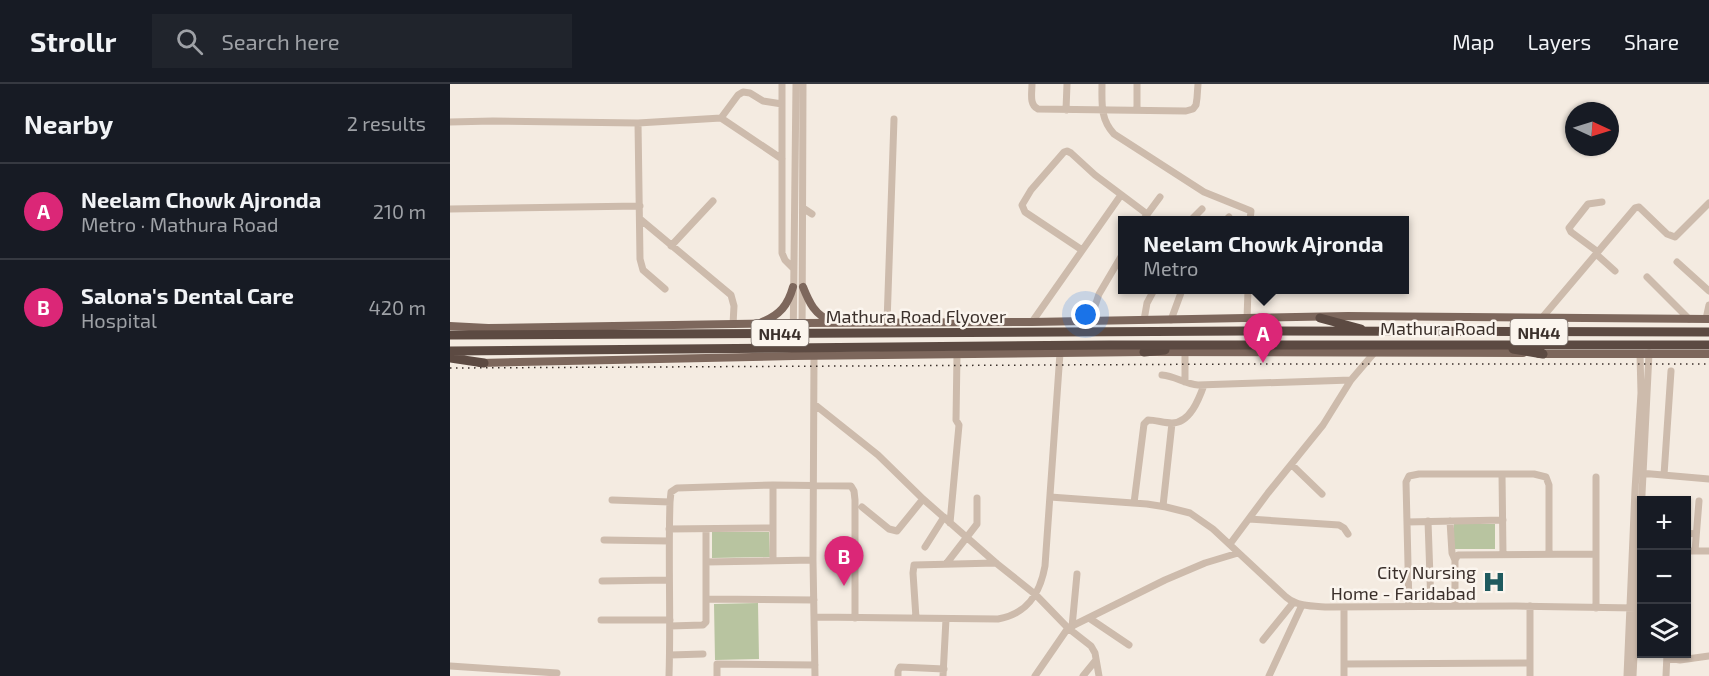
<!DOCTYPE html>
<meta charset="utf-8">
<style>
:root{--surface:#171b24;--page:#20242c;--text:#f1f3f6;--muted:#9ea1a6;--line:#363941;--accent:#db2777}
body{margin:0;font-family:"Exo 2",sans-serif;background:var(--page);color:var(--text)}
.controls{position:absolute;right:18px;bottom:18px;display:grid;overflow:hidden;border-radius:0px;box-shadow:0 2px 4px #0004}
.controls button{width:54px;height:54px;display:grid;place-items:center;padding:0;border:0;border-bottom:2px solid var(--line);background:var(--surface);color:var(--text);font:30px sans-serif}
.compass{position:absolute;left:1115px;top:18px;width:54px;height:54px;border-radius:50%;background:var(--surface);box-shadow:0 2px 4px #0004;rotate:94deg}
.you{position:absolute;left:636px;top:231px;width:21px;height:21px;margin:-15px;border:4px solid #fff;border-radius:50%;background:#1a73e8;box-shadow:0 0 0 9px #1a73e833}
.badge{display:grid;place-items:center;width:39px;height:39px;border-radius:50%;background:var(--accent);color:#fff;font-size:20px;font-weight:700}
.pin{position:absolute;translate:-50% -50px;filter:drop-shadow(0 2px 3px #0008)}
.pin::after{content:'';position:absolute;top:32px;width:21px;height:18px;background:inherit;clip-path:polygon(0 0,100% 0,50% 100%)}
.popup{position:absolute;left:668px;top:132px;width:291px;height:78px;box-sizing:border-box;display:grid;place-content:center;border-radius:0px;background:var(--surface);filter:drop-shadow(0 2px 4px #0005);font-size:20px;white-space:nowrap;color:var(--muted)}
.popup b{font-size:22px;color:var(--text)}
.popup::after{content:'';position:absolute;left:50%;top:100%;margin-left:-12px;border:12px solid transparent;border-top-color:var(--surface)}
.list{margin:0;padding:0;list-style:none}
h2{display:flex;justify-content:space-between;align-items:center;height:78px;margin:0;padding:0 24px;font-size:26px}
h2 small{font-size:20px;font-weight:400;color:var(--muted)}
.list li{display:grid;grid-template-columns:39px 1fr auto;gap:18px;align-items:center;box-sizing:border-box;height:96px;padding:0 24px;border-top:2px solid var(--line)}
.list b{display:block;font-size:22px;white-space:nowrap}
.list p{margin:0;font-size:20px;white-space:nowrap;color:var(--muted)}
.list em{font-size:20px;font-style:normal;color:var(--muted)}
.icon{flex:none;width:33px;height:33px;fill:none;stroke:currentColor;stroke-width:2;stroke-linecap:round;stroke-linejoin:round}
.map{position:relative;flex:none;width:1259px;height:592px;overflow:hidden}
header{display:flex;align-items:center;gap:36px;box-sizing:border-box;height:84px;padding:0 30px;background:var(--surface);border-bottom:2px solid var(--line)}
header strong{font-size:28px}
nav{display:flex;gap:33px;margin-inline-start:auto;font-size:21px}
.search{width:420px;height:54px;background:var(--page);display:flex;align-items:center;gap:15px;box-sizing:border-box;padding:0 21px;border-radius:0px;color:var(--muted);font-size:22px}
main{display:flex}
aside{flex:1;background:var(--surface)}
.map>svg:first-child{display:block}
.green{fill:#b8c4a0}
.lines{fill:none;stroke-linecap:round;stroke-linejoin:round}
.minor{stroke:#cdbbac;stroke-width:7}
.major{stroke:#7d675c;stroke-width:8}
.highway{stroke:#5c4a42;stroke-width:9}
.rail{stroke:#3b302b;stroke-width:1.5;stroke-dasharray:1.5 4.5;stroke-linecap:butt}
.labels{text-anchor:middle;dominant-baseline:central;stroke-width:5;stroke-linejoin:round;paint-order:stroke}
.shield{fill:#fbf5ee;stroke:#756b66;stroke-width:1.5}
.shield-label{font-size:16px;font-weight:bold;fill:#3b302b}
.street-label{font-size:18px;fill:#3b302b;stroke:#fbf5ee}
.poi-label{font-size:18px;fill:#3b302b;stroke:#fbf5ee;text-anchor:end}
</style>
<header>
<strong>Strollr</strong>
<div class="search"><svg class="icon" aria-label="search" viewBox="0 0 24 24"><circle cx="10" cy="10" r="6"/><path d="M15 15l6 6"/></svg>Search here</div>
<nav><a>Map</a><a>Layers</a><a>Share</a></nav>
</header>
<main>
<aside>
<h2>Nearby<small>2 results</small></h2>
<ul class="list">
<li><span class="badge">A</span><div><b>Neelam Chowk Ajronda</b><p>Metro · Mathura Road</p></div><em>210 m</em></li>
<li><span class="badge">B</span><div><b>Salona's Dental Care</b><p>Hospital</p></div><em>420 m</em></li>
</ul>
</aside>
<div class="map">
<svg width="1259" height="592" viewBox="0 0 1259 592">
<rect width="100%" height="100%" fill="#f4ebe1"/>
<path class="green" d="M1004,440H1045V465H1004Z
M262,448H319L320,473L262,474Z
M308,519L309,575L265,576L264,520Z"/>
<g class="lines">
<path class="minor" d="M332,0V169L335,176L343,184
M582,0C582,9 579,21 588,25L736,27L743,25L746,21L747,14L748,0
M652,0C652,19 650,35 664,50L754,108L801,127L800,136
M616,26L617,0
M687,26V0
M271,34L288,11L293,8L300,9L313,17L332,20
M0,38L43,37L188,39L271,34L332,75
M188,39L190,175L193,186L215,205
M353,124L362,130
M0,125L190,122
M190,135L281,211L284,222L283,240
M693,136L710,113
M741,136L752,125
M776,136L779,133
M221,162L263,117
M632,166L575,128L572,121L581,106L614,68L617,67L621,69L645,91L697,130
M1148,168L1121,148L1119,144L1138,120L1152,118
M1146,170L1165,187
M1227,178L1259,207
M1197,193L1239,235
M797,235L798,206
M1091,235L1185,124L1189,123L1217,150L1225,153L1259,119
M1256,235L1259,221
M694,236L697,219L704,206
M721,236L732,206
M640,237L649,210L672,171
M582,238L671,111
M437,239L444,35
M343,267L346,0
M352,267L353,0
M735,268V298
M364,272L363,476L365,592
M712,291C725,292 735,300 748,301L901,296
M364,320L428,371L473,415L546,479L586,511L618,544L641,562L645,569L649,592
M842,381L872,410
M1190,389L1259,395
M1052,390L1053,470
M1214,391L1221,287
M600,413L697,420L716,423L740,429L763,445L836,513C848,523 863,522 878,523L1066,522L1186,524
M162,416L220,418
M684,419L694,340L698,336C706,336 714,339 722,339C740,339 749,315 754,301
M713,422L722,339
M412,423L439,445L447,447L473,415
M799,435L889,441L894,444L898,450
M978,437L981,522
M1000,437L1002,469L1005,476
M957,438L1053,436
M500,439L509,341L506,336L507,271
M219,445L323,444
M1236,449L1246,450
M154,456L219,457
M780,460L818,409L873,341L901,296L924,269
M475,463L494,433
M1236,467H1259
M1245,467L1249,417
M323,477V401
M256,478L363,476
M496,480L527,440V414
M152,497L219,496
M257,515L364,516
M959,522L956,398L959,392L969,390H1084L1096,393L1099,401V470
M1005,522V476L1008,471L1146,470
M894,523V592
M1146,524V393
M364,533L548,535C577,530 590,510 595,482L610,269
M466,534L463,489L464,481L546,479
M639,534L679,561
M151,536H220
M220,542L253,541L256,538V445
M622,543L627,490
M813,556L843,519
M220,571L253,570
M1217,574L1230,576L1259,572
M894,580L1080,579
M0,582L107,589
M219,592C221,534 218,476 220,418L221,408L227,404L323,401L401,402L404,407L405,416V534
M267,592V580L365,581
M448,592V587L450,583L494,585
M493,592L496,535
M585,592L618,544L715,496L755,479L788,469
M633,592L646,576
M819,592L852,521
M1080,592V522
M1177,592L1185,406L1191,309L1190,270
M1183,592L1199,269
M1216,592L1217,570"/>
<path class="major" d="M353,203C359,218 365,232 382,237
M312,238C330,231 338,221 343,203
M0,242L38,244L353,239L582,238L898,232L1259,235
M1089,270H1259
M30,279L343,272L694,268L1073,269"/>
<path class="highway" d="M870,234L911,245
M0,251L797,247L1259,248
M1063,265L1093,270
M0,267L660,261H1259
M694,268L715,266
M0,274L34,279"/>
<path class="rail" d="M0,284L797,280H1259"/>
</g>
<defs>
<g id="hospital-bare" transform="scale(1.8)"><path d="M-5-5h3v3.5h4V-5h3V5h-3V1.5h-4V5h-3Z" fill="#1f5a5e" stroke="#fbf5ee" stroke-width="2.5" paint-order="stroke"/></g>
</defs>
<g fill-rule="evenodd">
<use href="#hospital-bare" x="1044" y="498"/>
</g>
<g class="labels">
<g class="shield">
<rect x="1060.5" y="235" width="57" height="26" rx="4.5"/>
<rect x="301.5" y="236" width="57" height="26" rx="4.5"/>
</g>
<g class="shield-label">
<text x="1089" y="248">NH44</text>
<text x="330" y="249">NH44</text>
</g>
<g class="street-label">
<text x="466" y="232">Mathura Road Flyover</text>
<text x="988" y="244">Mathura Road</text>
</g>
<g class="poi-label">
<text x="1026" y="488">City Nursing<tspan x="1026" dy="21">Home - Faridabad</tspan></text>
</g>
</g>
</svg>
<div class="controls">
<button>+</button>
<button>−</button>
<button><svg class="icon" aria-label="layers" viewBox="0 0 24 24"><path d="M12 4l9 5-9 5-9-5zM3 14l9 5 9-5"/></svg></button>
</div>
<svg class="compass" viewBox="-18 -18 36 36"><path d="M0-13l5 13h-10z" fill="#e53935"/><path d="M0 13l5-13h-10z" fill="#9ea1a6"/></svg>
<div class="you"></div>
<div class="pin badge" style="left:813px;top:279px">A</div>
<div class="popup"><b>Neelam Chowk Ajronda</b>Metro</div>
<div class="pin badge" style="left:394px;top:502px">B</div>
</div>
</main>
